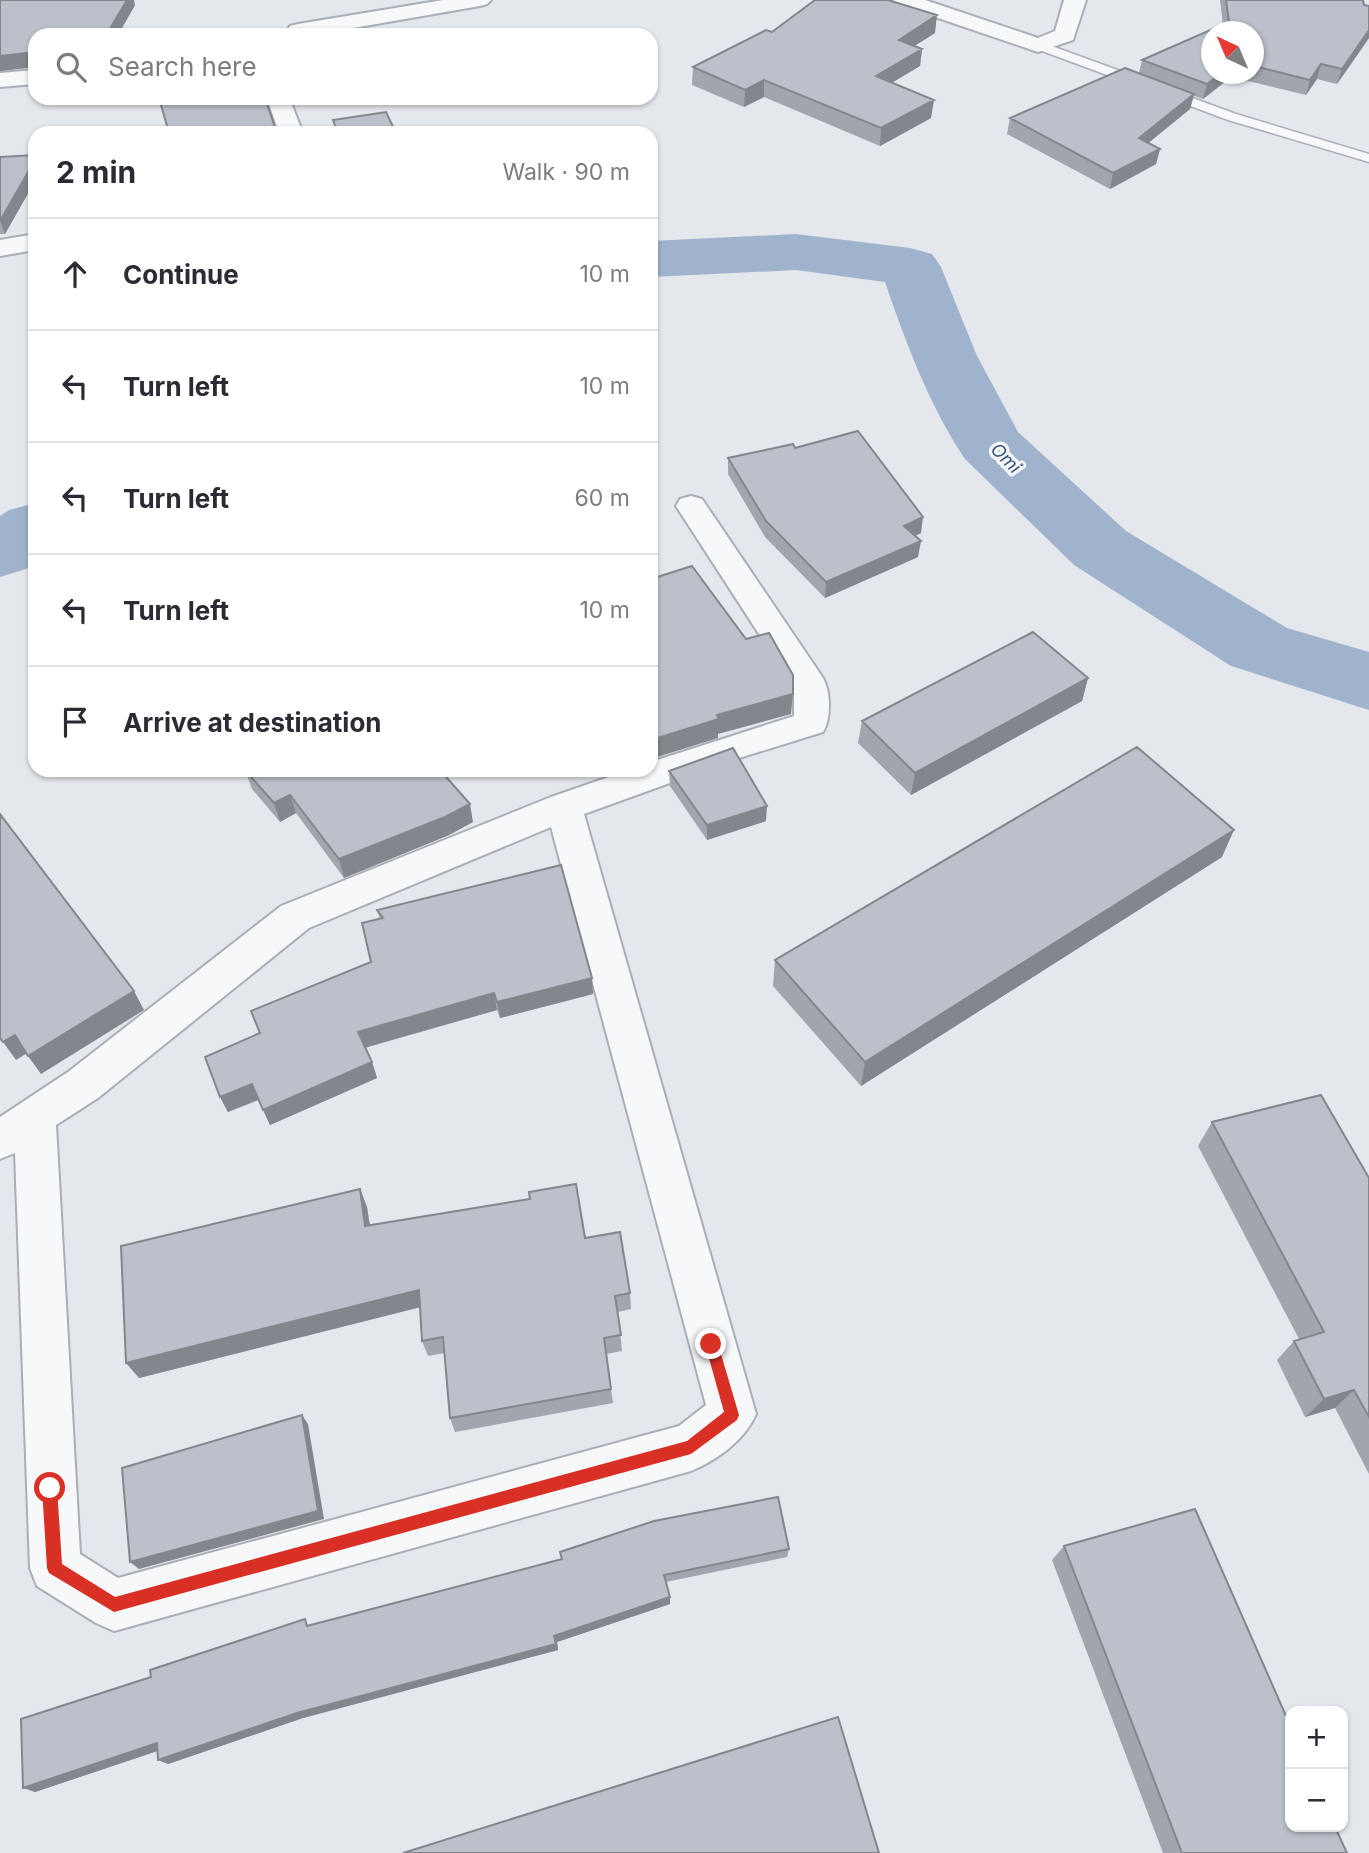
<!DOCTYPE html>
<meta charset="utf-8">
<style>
:root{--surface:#fff;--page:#f2f2f3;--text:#2b2b33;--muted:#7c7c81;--line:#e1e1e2}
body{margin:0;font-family:Inter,sans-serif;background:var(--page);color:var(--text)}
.controls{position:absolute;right:21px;bottom:21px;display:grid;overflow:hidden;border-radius:14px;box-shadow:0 2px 5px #0004}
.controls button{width:63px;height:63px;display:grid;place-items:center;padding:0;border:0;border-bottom:2px solid var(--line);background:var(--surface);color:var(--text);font:35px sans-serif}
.compass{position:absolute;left:1201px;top:21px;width:63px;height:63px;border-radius:50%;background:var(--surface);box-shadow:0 2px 5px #0004;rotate:316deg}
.stop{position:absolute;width:21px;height:21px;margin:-16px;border:5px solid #d93025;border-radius:50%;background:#fff}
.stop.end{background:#d93025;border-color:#fff;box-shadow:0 2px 7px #0008}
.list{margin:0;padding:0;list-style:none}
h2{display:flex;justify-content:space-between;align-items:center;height:91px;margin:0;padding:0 28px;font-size:30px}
h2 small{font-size:23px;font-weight:400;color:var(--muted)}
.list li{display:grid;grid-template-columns:46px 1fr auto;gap:21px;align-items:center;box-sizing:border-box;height:112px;padding:0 28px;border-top:2px solid var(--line)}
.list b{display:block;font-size:26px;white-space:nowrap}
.list em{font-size:23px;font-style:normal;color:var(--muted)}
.icon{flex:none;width:38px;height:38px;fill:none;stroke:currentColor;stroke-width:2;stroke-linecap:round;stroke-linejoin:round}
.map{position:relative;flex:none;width:1369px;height:1853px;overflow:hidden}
.search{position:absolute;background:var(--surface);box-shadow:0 2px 5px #0004;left:28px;top:28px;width:630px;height:77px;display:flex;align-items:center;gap:18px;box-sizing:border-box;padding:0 24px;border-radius:21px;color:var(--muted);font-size:26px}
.panel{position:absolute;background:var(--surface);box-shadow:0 2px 5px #0004;left:28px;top:126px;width:630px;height:651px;border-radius:21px}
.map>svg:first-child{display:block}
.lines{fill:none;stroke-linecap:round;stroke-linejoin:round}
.river{fill:#9fb4cc;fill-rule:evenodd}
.service-casing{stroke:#a9aeb7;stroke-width:3}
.minor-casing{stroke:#a9aeb7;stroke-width:4}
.service{fill:#f7f8fa;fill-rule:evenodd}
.minor{fill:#f7f8fa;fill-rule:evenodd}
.wall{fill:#a1a5ae;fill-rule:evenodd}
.shaded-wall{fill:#83868d}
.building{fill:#bbc0ca;stroke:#83868d;stroke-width:2}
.route{fill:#d93025}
.labels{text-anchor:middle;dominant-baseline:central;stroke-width:7;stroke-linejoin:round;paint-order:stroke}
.far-water-label{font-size:18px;font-style:italic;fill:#34527a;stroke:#f4f6f9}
</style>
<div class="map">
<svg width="1369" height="1853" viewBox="0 0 1369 1853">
<rect width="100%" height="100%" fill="#e4e7ec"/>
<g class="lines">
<path class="river" d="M796,234L910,248L932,254L941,267L977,356L1018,432L1126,531L1287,628L1369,652V710L1231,666L1074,565L965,459C929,405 906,343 885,282L796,270L651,277V241Z
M35,503V563L26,569L0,577V516L9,510Z"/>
<g class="service-casing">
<path id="service" d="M1038,41L1142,79L1144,82L1142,85H1134L1034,48L1032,45Z
M1168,89L1236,114L1369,154V162L1228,120L1164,96V90Z"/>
</g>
<g class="minor-casing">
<path id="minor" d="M443,0H491L487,4L480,6L313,35H290L287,31L290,26L298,24Z
M893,0H925L1038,38L1055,31L1064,0H1086L1073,40L1038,52L897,4Z
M35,70V84L0,87V73Z
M267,98H289L303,133H279Z
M35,234V250L0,256V240Z
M691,496L702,499L823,678C831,693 831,718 823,732L739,758L584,814L756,1414C745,1440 717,1460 691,1471L114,1631L96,1623L37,1586L30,1568L15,1153L0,1159V1117L68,1072L281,906L551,797L629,770H651V762L794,716V688L676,506L680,499ZM551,827L706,1405L679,1426L118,1578L80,1554L56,1125L98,1098L309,928Z"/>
</g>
<use href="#service" class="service"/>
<use href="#minor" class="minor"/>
</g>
<path class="wall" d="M0,0L135,5L118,35H35V67L0,71Z
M1220,0H1363L1364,5L1369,6V38L1337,84L1317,79L1306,95L1231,77L1203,99L1194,96L1190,109L1148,143L1160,149L1156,164L1110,189L1007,134L1010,118L1139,73L1142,60L1223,25ZM1254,32V74H1212Z
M772,32L935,33L914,46L922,49L920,66L892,82L931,118L880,146L764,97L744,107L692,85L693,67Z
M35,155V181L5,234H0V157Z
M795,448L921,533L915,536L918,557L825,598L765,537L728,474V458Z
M1088,678L1082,701L911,795L858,743L862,721Z
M245,770L473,822L449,835L344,878L296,813L280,822L252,789Z
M669,771L766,821L707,840L670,786Z
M1222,857L861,1086L773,986L775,960Z
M377,910L592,978L593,994L500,1018L497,1010L365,1048L372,1062L377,1078L270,1125L259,1100L228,1112L220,1097L260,1034L371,962L380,919Z
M1212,1122L1369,1178V1474L1335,1408L1305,1417L1277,1360L1294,1341L1299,1339L1198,1146Z
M360,1189L367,1207L370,1225L585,1238L630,1293L631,1309L618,1312L622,1351L606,1354L613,1403L455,1432L450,1418L445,1353L428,1356L422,1341L420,1307L139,1378Z
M1064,1546L1347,1853H1163L1052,1560Z
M789,1549L787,1557L666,1582L670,1604L557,1642L558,1650L303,1718L168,1764L158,1751L35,1792L311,1625Z"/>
<path class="shaded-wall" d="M127,0H134L135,5L118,35H109L108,32Z
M937,15L935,33L897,57L899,40Z
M1369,30V38L1337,84L1342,69Z
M922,49L920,66L875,93L876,76Z
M35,52V67L0,71V56Z
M1321,64L1317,79L1306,95L1310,80Z
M1220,74H1232L1231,77L1203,99L1207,84Z
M764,80V97L744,107L745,90Z
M1194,94L1190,109L1135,154L1139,138Z
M934,100L931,118L880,146L881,128Z
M1160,149L1156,164L1110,189L1113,173Z
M35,160V181L5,234L0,221Z
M923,517L921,533L902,542L904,526Z
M921,541L918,557L825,598L826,582Z
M1088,678L1082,701L911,795L915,773Z
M793,694L791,714L718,734V738L651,759V740L717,715Z
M290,795L296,813L280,822L274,803Z
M470,804L473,822L449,835L344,878L339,859Z
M767,806L766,821L707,840V825Z
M1234,830L1222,857L861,1086L865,1062Z
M592,978L593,994L500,1018L497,1002Z
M134,991L144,1010L41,1074L28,1056Z
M494,993L497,1010L363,1048L358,1032Z
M15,1035L27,1053L16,1060L3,1042Z
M372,1062L377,1078L270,1125L263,1110Z
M252,1084L259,1099L228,1112L220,1097Z
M360,1189L367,1207L372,1243L365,1226Z
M419,1290L425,1306L139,1378L126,1363Z
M1354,1390L1335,1408L1305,1417L1324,1399Z
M302,1415L308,1424L324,1519L139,1569L130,1562Z
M670,1597V1604L557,1642L558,1650L303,1718L168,1764L158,1760L297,1713L554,1636Z
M157,1743L166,1748L35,1792L23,1788Z"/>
<path class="building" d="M0,0H127L108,32L72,34V35H35V52L0,56Z
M815,0H888L937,15L899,40L922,49L876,76L934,100L881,128L764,80L745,90L693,67L766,30L772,32Z
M1226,0H1363L1364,5L1369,6V30L1342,69L1321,64L1310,80L1254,66V32H1212V74H1220L1207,84L1142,60L1229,22Z
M1125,68L1194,94L1139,138L1160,149L1113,173L1010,118Z
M159,98H265L277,133H169Z
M386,112L396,133H338L333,120Z
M35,155V160L0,221V157Z
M858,431L923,517L904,526L921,541L826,582L766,521L728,458L793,444L795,448Z
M692,566L746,639L769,633L793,675V694L717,715L719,719L651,740V579Z
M1033,632L1088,678L915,773L862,721Z
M1137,747L1234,830L865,1062L775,960Z
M733,748L767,806L707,825L669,771Z
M245,770H440L470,804L445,817L339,859L290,795L274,803Z
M0,814L134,991L28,1056L15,1035L3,1042L0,1038Z
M561,865L592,978L497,1002L494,993L358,1032L372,1062L263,1110L252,1084L220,1097L205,1057L260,1033L251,1011L371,962L362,923L383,918L377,910Z
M1321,1095L1369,1178V1417L1354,1390L1324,1399L1294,1341L1324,1332L1212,1122Z
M576,1184L585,1238L620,1232L630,1293L615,1296L621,1335L604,1338L611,1389L450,1418L443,1337L422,1341L419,1290L126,1363L121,1246L360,1189L365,1226L530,1199L529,1192Z
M302,1415L318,1511L130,1562L122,1468Z
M778,1497L789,1549L664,1575L670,1597L554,1636L556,1644L297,1713L158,1760L157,1743L23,1788L21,1719L151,1677L150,1670L305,1619L307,1626L562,1559L560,1552L654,1521Z
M1195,1509L1290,1725V1827H1335L1347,1853H1182L1064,1546Z
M838,1717L879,1853H403Z"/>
<path class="route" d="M711,1337L718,1344L739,1415L737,1420L691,1454L114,1612L49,1573L47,1568L42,1488L45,1483L50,1480L55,1483L57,1488L62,1564L115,1597L687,1441L724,1412L705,1344Z"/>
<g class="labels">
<g class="far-water-label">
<text transform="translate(1006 458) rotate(45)">Omi</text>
</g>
</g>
</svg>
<div class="controls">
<button>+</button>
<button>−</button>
</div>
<svg class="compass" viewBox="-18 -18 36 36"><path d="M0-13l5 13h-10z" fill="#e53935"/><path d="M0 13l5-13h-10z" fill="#7c7c81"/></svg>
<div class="stop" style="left:50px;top:1488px"></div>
<div class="stop end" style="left:711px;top:1344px"></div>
<div class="search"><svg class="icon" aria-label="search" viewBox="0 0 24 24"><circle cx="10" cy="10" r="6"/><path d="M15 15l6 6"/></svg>Search here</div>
<section class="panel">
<h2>2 min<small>Walk · 90 m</small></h2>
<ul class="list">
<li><svg class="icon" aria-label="ahead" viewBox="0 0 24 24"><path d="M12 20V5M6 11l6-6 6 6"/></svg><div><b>Continue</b></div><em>10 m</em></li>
<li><svg class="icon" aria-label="left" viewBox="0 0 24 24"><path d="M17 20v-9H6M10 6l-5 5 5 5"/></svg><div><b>Turn left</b></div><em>10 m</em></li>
<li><svg class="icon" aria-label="left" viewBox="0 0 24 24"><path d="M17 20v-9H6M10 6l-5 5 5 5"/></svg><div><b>Turn left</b></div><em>60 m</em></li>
<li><svg class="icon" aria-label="left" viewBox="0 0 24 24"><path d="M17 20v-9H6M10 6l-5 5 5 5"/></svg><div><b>Turn left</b></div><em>10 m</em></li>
<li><svg class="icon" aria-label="arrive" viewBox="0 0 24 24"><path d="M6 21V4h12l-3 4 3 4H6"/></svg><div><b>Arrive at destination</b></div></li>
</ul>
</section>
</div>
